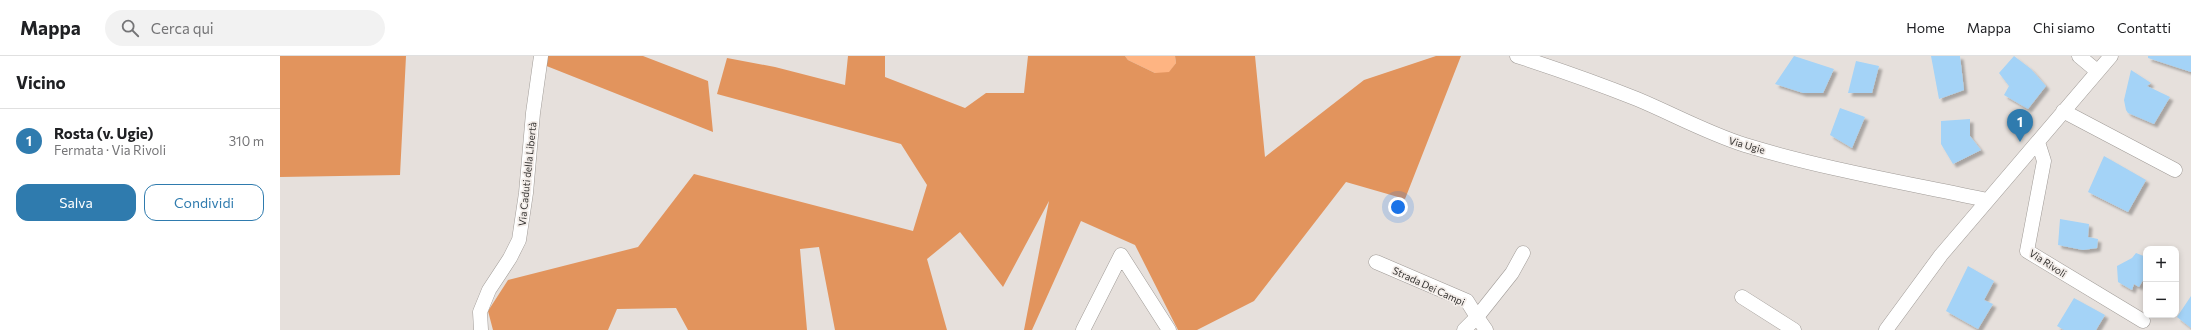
<!DOCTYPE html>
<html lang="it">
<meta charset="utf-8">
<style>
:root{--surface:#fff;--page:#f2f2f2;--text:#202124;--muted:#757577;--line:#e0e0e0;--accent:#2f7bae}
body{margin:0;font-family:Commissioner,sans-serif;background:var(--page);color:var(--text)}
.controls{position:absolute;right:12px;bottom:12px;display:grid;overflow:hidden;border-radius:8px;box-shadow:0 2px 6px #0003}
.controls button{width:36px;height:36px;display:grid;place-items:center;padding:0;border:0;border-bottom:1px solid var(--line);background:var(--surface);color:var(--text);font:20px sans-serif}
.you{position:absolute;left:1118px;top:151px;width:14px;height:14px;margin:-10px;border:3px solid #fff;border-radius:50%;background:#1a73e8;box-shadow:0 0 0 6px #1a73e833}
.badge{display:grid;place-items:center;width:26px;height:26px;border-radius:50%;background:var(--accent);color:#fff;font-size:13px;font-weight:700}
.pin{position:absolute;translate:-50% -33px;filter:drop-shadow(0 1px 2px #0008)}
.pin::after{content:'';position:absolute;top:21px;width:14px;height:12px;background:inherit;clip-path:polygon(0 0,100% 0,50% 100%)}
.list{margin:0;padding:0;list-style:none}
h2{display:flex;justify-content:space-between;align-items:center;height:52px;margin:0;padding:0 16px;font-size:17px}
h2 small{font-size:13px;font-weight:400;color:var(--muted)}
.list li{display:grid;grid-template-columns:26px 1fr auto;gap:12px;align-items:center;box-sizing:border-box;height:64px;padding:0 16px;border-top:1px solid var(--line)}
.list b{display:block;font-size:15px;white-space:nowrap}
.list p{margin:0;font-size:13px;white-space:nowrap;color:var(--muted)}
.list em{font-size:13px;font-style:normal;color:var(--muted)}
.actions{display:flex;gap:8px;padding:12px 16px}
.actions a{flex:1;padding:9px 0;border:1px solid var(--accent);border-radius:12px;text-align:center;font-size:14px;color:var(--accent)}
.actions .main{background:var(--accent);color:#fff}
.icon{flex:none;width:22px;height:22px;fill:none;stroke:currentColor;stroke-width:2;stroke-linecap:round;stroke-linejoin:round}
.map{position:relative;flex:none;width:1911px;height:274px;overflow:hidden}
header{display:flex;align-items:center;gap:24px;box-sizing:border-box;height:56px;padding:0 20px;background:var(--surface);border-bottom:1px solid var(--line)}
header strong{font-size:19px}
nav{display:flex;gap:22px;margin-inline-start:auto;font-size:14px}
.search{width:280px;height:36px;background:var(--page);display:flex;align-items:center;gap:10px;box-sizing:border-box;padding:0 14px;border-radius:22px;color:var(--muted);font-size:15px}
main{display:flex}
aside{flex:1;background:var(--surface)}
.map>svg:first-child{display:block}
.green{fill:#feb482}
.forest{fill:#e2945d}
.building{fill:#a4d3f7;filter:url(#shadow)}
.lines{fill:none;stroke-linecap:round;stroke-linejoin:round}
.minor-casing{stroke:#a09b97;stroke-width:15}
.minor{stroke:#fff;stroke-width:14}
.labels{text-anchor:middle;dominant-baseline:central;stroke-width:3.5;stroke-linejoin:round;paint-order:stroke}
.street-label{font-size:10px;fill:#343230;stroke:#f3ede9}
</style>
<header>
<strong>Mappa</strong>
<div class="search"><svg class="icon" aria-label="search" viewBox="0 0 24 24"><circle cx="10" cy="10" r="6"/><path d="M15 15l6 6"/></svg>Cerca qui</div>
<nav><a>Home</a><a>Mappa</a><a>Chi siamo</a><a>Contatti</a></nav>
</header>
<main>
<aside>
<h2>Vicino<small></small></h2>
<ul class="list">
<li><span class="badge">1</span><div><b>Rosta (v. Ugie)</b><p>Fermata · Via Rivoli</p></div><em>310 m</em></li>
</ul>
<div class="actions"><a class="main">Salva</a><a>Condividi</a></div>
</aside>
<div class="map">
<svg width="1911" height="274" viewBox="0 0 1911 274">
<defs>
<filter id="shadow"><feDropShadow dx="3.5" dy="3.5" stdDeviation="1" flood-color="#0004"/></filter>
</defs>
<rect width="100%" height="100%" fill="#e6e0dc"/>
<path class="green" d="M845,0H895L896,7L889,17H875L848,4Z"/>
<path class="forest" d="M0,0H126L120,119L0,121Z
M266,0H363L428,25L433,76L264,9Z
M568,0H605V21L685,52L706,37H744L748,0H845L848,4L875,17L889,16L896,7L895,0H975L985,101L1084,24L1156,0H1181L1125,143L1066,126L974,245L917,274H898L855,189L801,165L752,274H744L769,145L723,231L680,176L647,203L667,274H555L539,191L520,193L527,274H408L396,252L337,253L328,274H213L208,255L228,224L358,191L414,118L633,175L647,129L621,88L437,38L447,2L495,11L565,29Z"/>
<path class="building" d="M1514,0L1554,13L1543,37H1523L1495,28Z
M1651,0H1680L1684,34L1659,43Z
M1734,0L1751,13L1766,30L1748,53L1724,39L1729,30L1719,17Z
M1868,0H1911V16L1868,2Z
M1576,5L1599,10L1592,37H1568Z
M1851,14L1871,27L1867,30L1890,41L1874,68L1848,57L1846,54L1844,44Z
M1560,52L1585,61L1572,92L1550,79Z
M1690,63V80L1701,94L1673,108L1661,88V65Z
M1824,100L1866,124L1848,156L1808,136Z
M1780,163L1809,168L1808,181L1818,183L1817,192L1803,194L1778,189Z
M1856,197L1866,201V219L1859,231L1854,228L1852,234L1838,226L1837,210L1852,202Z
M1688,210L1714,225L1704,244L1713,248L1698,273L1666,255Z
M1911,240V272L1897,261Z
M1794,242L1825,259L1816,274H1784L1777,270Z"/>
<g class="lines">
<g class="minor-casing">
<path id="minor" d="M1237,0C1277,13 1317,27 1357,43C1393,58 1427,77 1465,89C1544,113 1627,127 1707,144
M1799,0L1817,15
M1783,55L1895,114
M1758,86L1764,105L1747,195L1863,265
M1096,206L1187,245L1197,261L1184,274
M1462,241L1514,274
M201,274L200,256L209,234L230,202L239,184L246,137L253,57L261,0
M803,274L841,199L889,274
M1206,274L1197,261L1232,217L1243,197
M1606,274L1661,199L1831,0"/>
</g>
<use href="#minor" class="minor"/>
</g>
<g class="labels">
<g class="street-label">
<text transform="translate(1467 89) rotate(16)">Via Ugie</text>
<text transform="translate(247 118) rotate(-84)">Via Caduti della Libertà</text>
<text transform="translate(1768 207) rotate(33)">Via Rivoli</text>
<text transform="translate(1149 230) rotate(25)">Strada Dei Campi</text>
</g>
</g>
</svg>
<div class="controls">
<button>+</button>
<button>−</button>
</div>
<div class="you"></div>
<div class="pin badge" style="left:1740px;top:86px">1</div>
</div>
</main>
